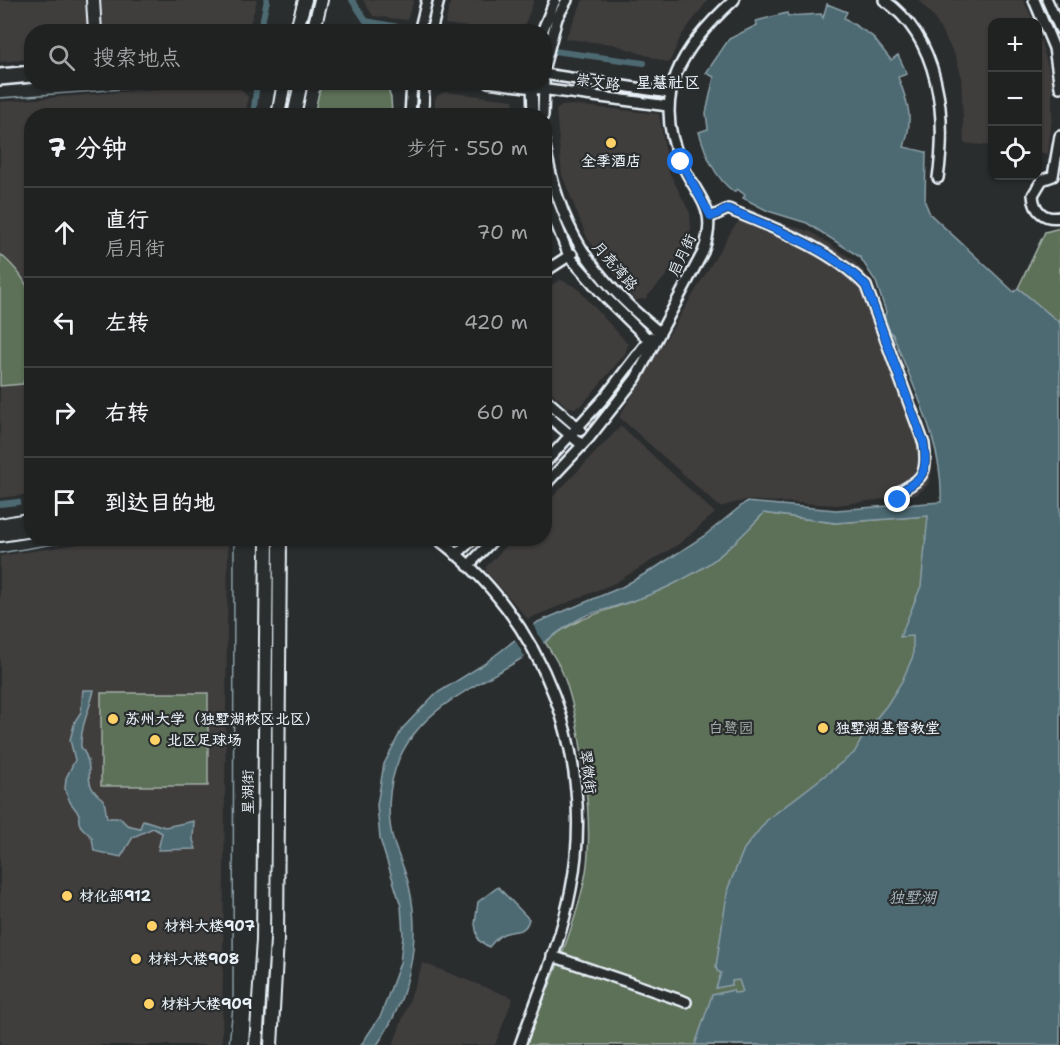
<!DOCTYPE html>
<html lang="zh">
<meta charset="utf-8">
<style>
:root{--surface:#202222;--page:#282a2a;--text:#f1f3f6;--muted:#a2a4a5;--line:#3d3f40}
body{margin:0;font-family:"Shantell Sans","LXGW WenKai TC",sans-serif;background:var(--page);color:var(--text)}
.controls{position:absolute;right:18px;top:18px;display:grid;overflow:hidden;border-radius:12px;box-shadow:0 2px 4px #0004}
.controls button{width:54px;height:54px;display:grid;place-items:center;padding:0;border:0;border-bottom:2px solid var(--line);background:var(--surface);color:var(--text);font:30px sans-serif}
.stop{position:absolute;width:18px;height:18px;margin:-14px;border:4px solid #1a73e8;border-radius:50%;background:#fff}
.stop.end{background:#1a73e8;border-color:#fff;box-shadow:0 2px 6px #0008}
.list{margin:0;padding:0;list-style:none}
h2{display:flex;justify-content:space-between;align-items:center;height:78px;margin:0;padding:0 24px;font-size:26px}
h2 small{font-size:20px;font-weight:400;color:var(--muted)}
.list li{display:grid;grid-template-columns:39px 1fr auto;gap:18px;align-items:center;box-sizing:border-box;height:90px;padding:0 24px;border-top:2px solid var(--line)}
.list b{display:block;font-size:22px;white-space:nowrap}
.list p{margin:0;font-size:20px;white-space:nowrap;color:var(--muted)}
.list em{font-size:20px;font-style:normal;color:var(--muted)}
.icon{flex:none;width:33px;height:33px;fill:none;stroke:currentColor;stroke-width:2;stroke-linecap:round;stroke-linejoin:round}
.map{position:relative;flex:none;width:1060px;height:1045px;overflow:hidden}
.search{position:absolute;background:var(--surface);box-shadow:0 2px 4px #0004;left:24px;top:24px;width:528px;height:66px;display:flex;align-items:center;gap:15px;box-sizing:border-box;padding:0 21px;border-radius:24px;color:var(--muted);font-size:22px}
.panel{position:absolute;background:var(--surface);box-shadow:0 2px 4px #0004;left:24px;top:108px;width:528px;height:438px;border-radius:24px}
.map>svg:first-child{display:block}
.built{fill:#403c3c}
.green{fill:#5d6f58;stroke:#a2b0a8;stroke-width:1.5}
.water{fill:#4e6a73;stroke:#8ca0a8;stroke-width:1.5}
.pier{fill:#2a2d2e}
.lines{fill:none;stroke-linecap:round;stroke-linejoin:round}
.stream{stroke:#8ca0a8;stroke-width:1.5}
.canal{stroke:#4e6a73;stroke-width:6}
.minor-casing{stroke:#e8f1f8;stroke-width:14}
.major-casing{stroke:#e8f1f8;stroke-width:16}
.minor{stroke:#2a2d2e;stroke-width:9}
.major{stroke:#2a2d2e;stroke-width:12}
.route{stroke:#1a73e8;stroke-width:8}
.poi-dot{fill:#ffd166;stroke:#2a2d2e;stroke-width:2}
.labels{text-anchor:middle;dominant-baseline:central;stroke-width:4.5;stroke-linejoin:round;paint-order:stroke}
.street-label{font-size:15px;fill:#e8f1f8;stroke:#2a2d2e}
.poi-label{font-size:15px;font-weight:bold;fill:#e8f1f8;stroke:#2a2d2e;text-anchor:start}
.park-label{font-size:15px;fill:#a9b6b0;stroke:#2a2d2e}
.neighbourhood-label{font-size:16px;font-weight:bold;fill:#e8f1f8;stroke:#2a2d2e}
.water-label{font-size:16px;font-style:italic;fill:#aabbc3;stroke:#2a2d2e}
</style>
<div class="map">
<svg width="1060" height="1045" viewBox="0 0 1060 1045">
<rect width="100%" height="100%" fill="#2a2d2e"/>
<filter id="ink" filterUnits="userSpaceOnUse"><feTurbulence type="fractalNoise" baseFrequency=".0167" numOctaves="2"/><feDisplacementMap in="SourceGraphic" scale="12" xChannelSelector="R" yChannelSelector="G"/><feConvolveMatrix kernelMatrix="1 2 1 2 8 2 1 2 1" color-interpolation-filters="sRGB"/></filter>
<g filter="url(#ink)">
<path class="built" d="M0,0H257L248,31L32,32L31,59L0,62Z
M363,0H414L407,20L373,16Z
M451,0H534L522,32L500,31L445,24Z
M583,0H708L681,36L669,63L613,44L565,39Z
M918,0H1023L1034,22H992V146L964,143L961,75L956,57L933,16Z
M1038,31L1052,81V116L1048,154L1038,152Z
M229,83L241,89L248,97L246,115L32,116L31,494L0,498V102Z
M445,92L513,100L515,115H435V100L437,96Z
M573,105L659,114L669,172L690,213L691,228L688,240L666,276L645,299L635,300L587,238L562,175L556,110L562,106Z
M749,208L776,221L811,232L852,259L870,279L928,446L932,472L928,485L916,495L837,505L745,500L720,507L619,417L732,230Z
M561,280L576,287L628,344L625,354L582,405L574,408L566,406L545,386V288Z
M621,426L715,513L679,544L615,583L528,619L486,571V567L513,539L544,538L545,505Z
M110,539H224L228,545L222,1045H0V556Z
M423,963L513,998L495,1045H393Z"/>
<path class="green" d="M325,82H369L387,86L391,98L392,115H314L319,92Z
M1060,228V323L1018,288L1045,232Z
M0,254C13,265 26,278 30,295C35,315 27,363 23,384L0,386Z
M764,513L834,523L928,516L955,612L761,1045H526C546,991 576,929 586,872C594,821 581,722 563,674C559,663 551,652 545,642C575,619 594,615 627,603C683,583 724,556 764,513Z
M101,693H208V786H101Z"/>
<path class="water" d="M827,4L847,12L844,18L872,36L891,60L898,55L907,74L898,77C908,103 914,117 904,147L926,152L925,202L930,214L1014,292L1018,288L1060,323V1045H695L712,995L733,990L734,993L743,992L739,980L732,981V985L716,988L721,973L717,971L716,966L728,888L744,849L767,820L854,753L866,731L887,705L902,681L913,656V636L900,637L921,586L928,516L835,523L764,513C743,535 722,557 696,572C674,585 650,596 626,603C612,608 596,611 583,617C559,629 541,647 519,660C474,688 422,707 399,759C388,785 386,816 394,843C399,858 406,871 409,886C422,941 409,999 377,1045H361L381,1015L400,963L403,935L401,906L380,839L377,805L384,764L402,729L434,695L484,664L538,622L622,587L655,568L704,536L746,502L836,510L941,502C944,445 913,387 893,335L886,328L883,320L886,312L876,282L860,257L807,223L768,211L743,198L745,195L737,189L734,192C714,177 706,155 699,132L708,129L706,113L714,77L706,73L729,39L757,25L756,21L787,13L788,16L821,14L823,18Z
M83,690H94C90,709 80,727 81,747C99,772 77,781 104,800L107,818H120L127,825L140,828L143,820L165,827L194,821L193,840L196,849L158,850L162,833L153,828L133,837L121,857L94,851L92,838C84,828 77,828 79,814L70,802L65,789L66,778L75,760L70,740L75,721L81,712Z
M498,887L529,919C525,936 512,928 500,936C496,938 492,944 489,947L478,940L475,924L478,902Z"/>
<path class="pier" d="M532,623L545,646L526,659L514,638Z"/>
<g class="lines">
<path class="stream" d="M0,98L219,82
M0,553L91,538
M229,1045L233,1006L234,538"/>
<path class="canal" d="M352,0L366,21L425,32
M260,32L267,0
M546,50L644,63
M253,116L257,82
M0,504L18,502"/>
<g class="minor-casing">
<path id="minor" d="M884,0C940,39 947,116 938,178
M1034,0L1054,48L1060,87
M1047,0L1060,29
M419,32L427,0
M431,32L439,0
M542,32L555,0
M544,67L557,18L567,0
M0,74L32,71
M544,74L669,93
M0,80L32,77
M488,82L668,106
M532,82L533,116
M410,116L412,82
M423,116L424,82
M543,116L544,82
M1060,136L1053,176L1042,180L1033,195C1034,211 1044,220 1060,217
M544,141C559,229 590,275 659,332
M544,193L569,256L605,297L654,345
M711,217L728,209C774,228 832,249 866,286L924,444C928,474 923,479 897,493L898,500
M544,272L572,254
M544,398L581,430
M544,413L582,445
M544,464L605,397L651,337
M544,486L589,438L636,378L703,252C719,209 699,200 682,164C649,95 683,46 734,0
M436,538C544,617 597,759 571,889C561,943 538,994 520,1045
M456,555L474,538
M468,566L495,538
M552,956L686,1002"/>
</g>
<g class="major-casing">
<path id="major" d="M93,0L95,32
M296,32L305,0
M313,32L321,0
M278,116L284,82
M294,116L301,82
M0,525L32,519
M0,535L32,530
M256,1045L263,940L267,538
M271,1045L277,939L280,538"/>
</g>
<use href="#minor" class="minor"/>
<use href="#major" class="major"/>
</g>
</g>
<g class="lines" filter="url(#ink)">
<path class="route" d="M681,162L711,217L728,209C774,229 832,249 866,286L924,444C928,474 923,479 897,493L898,500"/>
</g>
<g class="poi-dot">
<circle cx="611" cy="143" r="6"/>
<circle cx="113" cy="719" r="6"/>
<circle cx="823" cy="728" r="6"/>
<circle cx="155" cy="740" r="6"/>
<circle cx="67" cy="896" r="6"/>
<circle cx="152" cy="926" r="6"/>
<circle cx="136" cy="959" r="6"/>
<circle cx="149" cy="1004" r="6"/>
</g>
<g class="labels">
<g class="street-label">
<text transform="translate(598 82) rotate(7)">崇文路</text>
<text transform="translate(682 255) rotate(-64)">启月街</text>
<text transform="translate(615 266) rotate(49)">月亮湾路</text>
<text transform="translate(588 772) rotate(82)">翠微街</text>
<text transform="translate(248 792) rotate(-90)">星湖街</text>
</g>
<g class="poi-label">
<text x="611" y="161" text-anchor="middle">全季酒店</text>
<text x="125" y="719">苏州大学（独墅湖校区北区）</text>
<text x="835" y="728">独墅湖基督教堂</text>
<text x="167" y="740">北区足球场</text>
<text x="79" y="896">材化部912</text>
<text x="164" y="926">材料大楼907</text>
<text x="148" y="959">材料大楼908</text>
<text x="161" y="1004">材料大楼909</text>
</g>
<g class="park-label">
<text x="731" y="728">白鹭园</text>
</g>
<g class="neighbourhood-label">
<text x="668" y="82">星慧社区</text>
</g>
<g class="water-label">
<text x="912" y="897">独墅湖</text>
</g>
</g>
</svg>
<div class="controls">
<button>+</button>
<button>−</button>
<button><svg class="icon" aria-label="locate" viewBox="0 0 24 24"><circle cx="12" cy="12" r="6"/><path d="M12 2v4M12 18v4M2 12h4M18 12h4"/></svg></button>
</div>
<div class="stop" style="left:681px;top:162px"></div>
<div class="stop end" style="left:898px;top:500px"></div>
<div class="search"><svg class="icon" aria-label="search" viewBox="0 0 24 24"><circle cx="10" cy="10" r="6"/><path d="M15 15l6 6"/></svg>搜索地点</div>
<section class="panel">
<h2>7 分钟<small>步行 · 550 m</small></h2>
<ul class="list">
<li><svg class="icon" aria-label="ahead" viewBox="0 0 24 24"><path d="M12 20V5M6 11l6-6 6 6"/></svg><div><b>直行</b><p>启月街</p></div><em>70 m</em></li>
<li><svg class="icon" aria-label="left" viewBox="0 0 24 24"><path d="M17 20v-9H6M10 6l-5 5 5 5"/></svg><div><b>左转</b></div><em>420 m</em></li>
<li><svg class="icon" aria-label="right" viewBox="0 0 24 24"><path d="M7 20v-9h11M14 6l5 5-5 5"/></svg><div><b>右转</b></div><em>60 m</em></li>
<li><svg class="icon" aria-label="arrive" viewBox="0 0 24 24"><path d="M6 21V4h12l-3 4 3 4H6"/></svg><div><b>到达目的地</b></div></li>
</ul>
</section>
</div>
